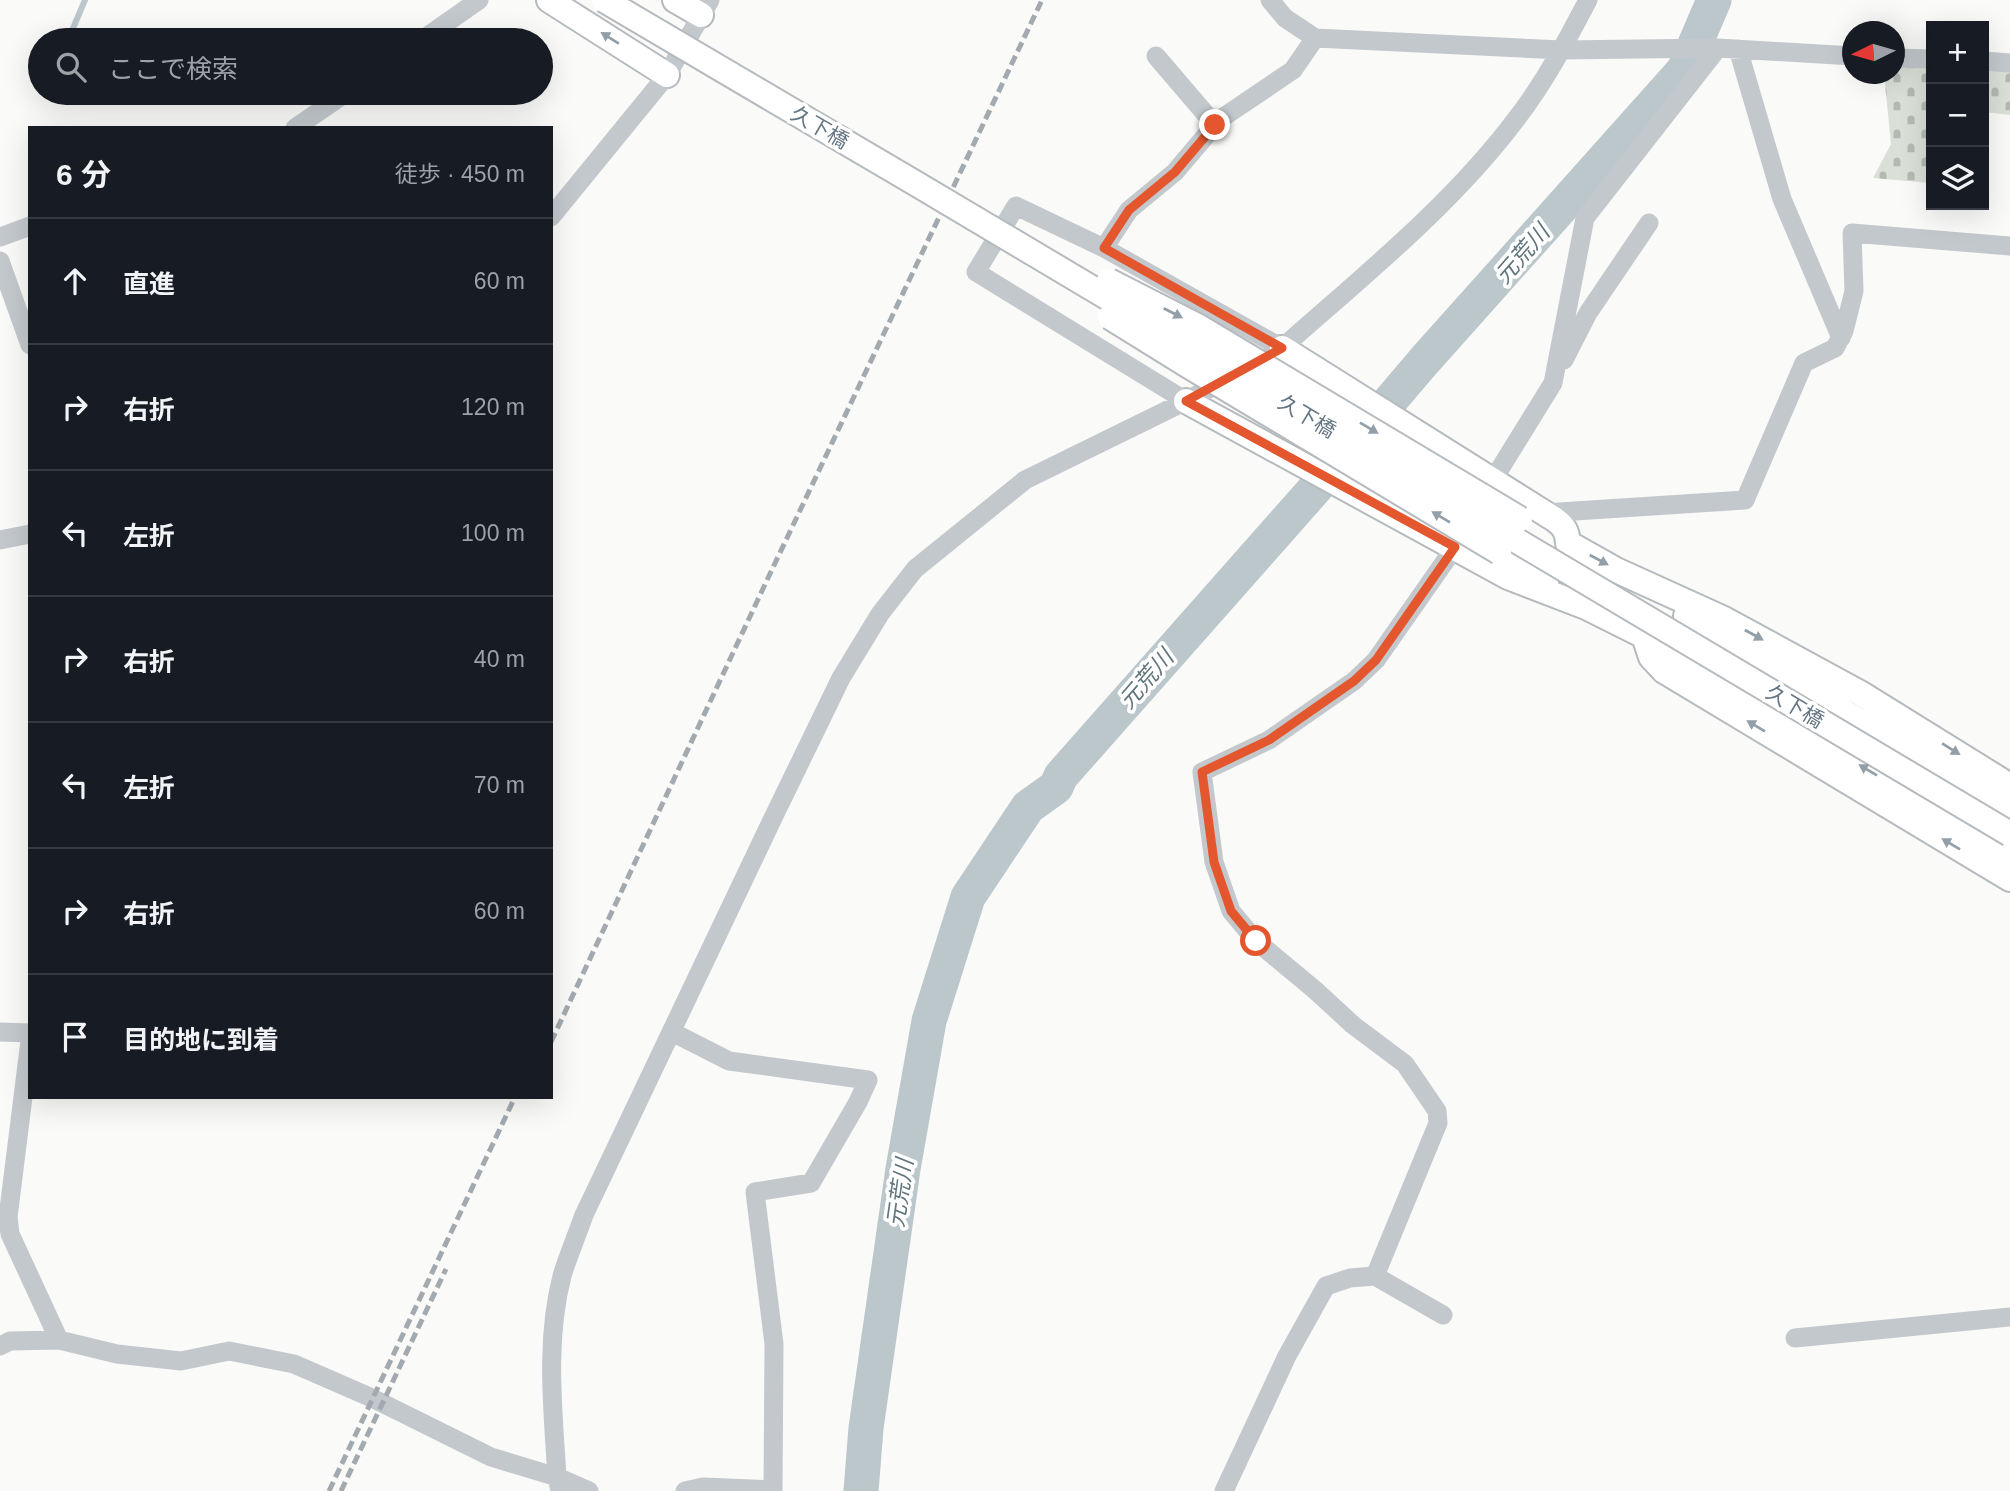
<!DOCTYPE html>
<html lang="ja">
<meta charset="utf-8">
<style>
:root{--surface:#171b24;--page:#20242c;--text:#f1f3f6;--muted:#9ea1a6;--line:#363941}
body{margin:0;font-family:Arial,"Noto Sans JP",sans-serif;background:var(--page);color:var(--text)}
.controls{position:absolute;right:21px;top:21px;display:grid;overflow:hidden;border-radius:0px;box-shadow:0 7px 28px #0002}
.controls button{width:63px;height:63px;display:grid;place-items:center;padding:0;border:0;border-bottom:2px solid var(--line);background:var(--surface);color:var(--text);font:35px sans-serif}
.compass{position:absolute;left:1842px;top:21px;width:63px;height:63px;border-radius:50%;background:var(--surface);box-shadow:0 7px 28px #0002;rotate:265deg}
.stop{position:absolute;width:21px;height:21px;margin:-16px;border:5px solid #e4572e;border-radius:50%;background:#fff}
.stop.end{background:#e4572e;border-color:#fff;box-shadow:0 2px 7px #0008}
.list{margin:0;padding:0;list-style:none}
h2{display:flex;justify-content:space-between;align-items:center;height:91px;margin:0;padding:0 28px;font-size:30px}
h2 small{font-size:23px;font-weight:400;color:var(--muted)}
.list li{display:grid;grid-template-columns:46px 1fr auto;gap:21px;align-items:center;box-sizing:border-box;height:126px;padding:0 28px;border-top:2px solid var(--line)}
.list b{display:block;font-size:26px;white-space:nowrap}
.list em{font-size:23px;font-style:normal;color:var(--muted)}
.icon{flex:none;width:38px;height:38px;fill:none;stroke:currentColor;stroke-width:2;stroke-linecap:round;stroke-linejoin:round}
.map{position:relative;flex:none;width:2010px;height:1491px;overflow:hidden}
.search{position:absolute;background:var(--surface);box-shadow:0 7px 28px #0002;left:28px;top:28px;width:525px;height:77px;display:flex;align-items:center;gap:18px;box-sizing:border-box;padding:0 24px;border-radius:38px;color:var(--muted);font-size:26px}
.panel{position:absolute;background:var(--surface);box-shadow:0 7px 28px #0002;left:28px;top:126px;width:525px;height:973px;border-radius:0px}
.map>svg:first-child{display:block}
.cemetery{fill:url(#cemetery-stones)}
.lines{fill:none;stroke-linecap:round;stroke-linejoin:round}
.stream{stroke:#bbc7cb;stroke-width:6}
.river{stroke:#bbc7cb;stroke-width:35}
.major-casing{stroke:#b5babe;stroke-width:28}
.minor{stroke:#c3c8cc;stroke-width:19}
.major{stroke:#fff;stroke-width:24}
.rail{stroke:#a2aab0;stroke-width:5;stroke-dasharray:10 5;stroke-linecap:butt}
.major-bridge-casing{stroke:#b5babe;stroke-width:28;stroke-linecap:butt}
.major-bridge{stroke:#fff;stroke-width:24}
.oneway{fill:#939fa8}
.route{stroke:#e4572e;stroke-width:9}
.labels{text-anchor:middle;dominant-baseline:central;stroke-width:7;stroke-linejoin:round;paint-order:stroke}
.street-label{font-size:21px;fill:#657683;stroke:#fff}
.water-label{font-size:23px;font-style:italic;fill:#60757c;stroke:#fff}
</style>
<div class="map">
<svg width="2010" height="1491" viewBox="0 0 2010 1491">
<defs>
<pattern id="cemetery-stones" width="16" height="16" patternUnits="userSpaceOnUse" patternTransform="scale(1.75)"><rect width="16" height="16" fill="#dadfd7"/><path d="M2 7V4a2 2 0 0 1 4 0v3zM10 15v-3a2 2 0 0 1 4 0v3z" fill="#b4b9b4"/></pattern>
</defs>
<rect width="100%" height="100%" fill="#fafaf8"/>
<path class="cemetery" d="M1895,66L1931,67V183L1873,178L1891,144L1884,74H1895Z
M1984,68L2010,69V115L1984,112Z"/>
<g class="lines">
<path class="stream" d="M68,40L85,0"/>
<path class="river" d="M861,1491L866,1428L903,1169L929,1021L968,897L1028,807L1056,787L1061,776L1327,475L1424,361L1684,70L1714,0"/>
<g class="major-casing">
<path id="major" d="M549,0L667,75
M675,0L701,15
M1282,348L1554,519C1564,526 1567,531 1568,543L1616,570L1724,619L1860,693L2010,786
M1186,401L1508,577L1586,607L1644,636L2010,856
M1499,552L1520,564L1546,583
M1686,616L2010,812
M1644,636L1651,657L1664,671L2010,879"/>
</g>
<path class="minor" d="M1270,0L1285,18L1315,38L1561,50L1718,48L1853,56
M422,40L479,0
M1738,49L1782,199L1841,338
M1156,56L1215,125
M1895,58L1931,59
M1984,61L2010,63
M295,128L346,93
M551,217L667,75L710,0
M0,237L30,226
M1104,248L1129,210L1175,172L1219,120L1293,70L1315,38
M0,261L30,345
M1271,355L1282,348C1363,276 1451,206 1517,118C1545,82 1567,40 1588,0
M1564,360L1588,313L1649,223
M1186,401L976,272L1016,206L1104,248L1282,348
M1493,480L1553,383L1585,218L1718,48
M1544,513L1745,500L1804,363L1835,348L1844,331L1854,291L1852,233L2010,246
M0,540L30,534
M0,1032L30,1033
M672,1032L729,1061L868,1080L858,1102L811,1183L755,1192L774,1344L773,1491
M30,1041L8,1217L10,1234L59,1340
M1375,1276L1438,1123L1437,1111L1405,1064L1353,1025L1315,990L1256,941L1231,911L1214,862L1202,772L1269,740L1354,681L1376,660L1455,547
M1795,1338L2010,1317
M0,1346L10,1341L59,1340L117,1354L181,1361L229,1351L294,1364L372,1398L491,1457L557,1477L589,1491
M560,1491L557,1477C553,1410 545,1342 562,1276C568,1256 577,1235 584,1215L773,818L841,678L880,614L915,569L1025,480L1186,401L1229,378
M685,1491L703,1487L773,1490
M1224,1491L1287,1356L1326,1286L1350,1278L1375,1276L1443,1315"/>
<use href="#major" class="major"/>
<path class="rail" d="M551,1042L768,578L1042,0
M329,1491L515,1097
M341,1491L446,1269"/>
<g class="major-bridge-casing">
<path id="major-bridge" d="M604,0L915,183L2010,834
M1109,281L1199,327L1520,519
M1110,317L1189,366L1499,552"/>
</g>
<use href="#major-bridge" class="major-bridge"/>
</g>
<defs><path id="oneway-solid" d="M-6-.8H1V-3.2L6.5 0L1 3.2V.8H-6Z" transform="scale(1.75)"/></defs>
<g class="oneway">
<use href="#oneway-solid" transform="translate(610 38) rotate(-148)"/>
<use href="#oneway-solid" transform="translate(1173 313) rotate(27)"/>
<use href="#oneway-solid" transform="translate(1369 428) rotate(31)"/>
<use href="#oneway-solid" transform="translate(1441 517) rotate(-149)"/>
<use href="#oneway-solid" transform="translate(1599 560) rotate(28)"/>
<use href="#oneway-solid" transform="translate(1754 635) rotate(29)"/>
<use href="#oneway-solid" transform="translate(1756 726) rotate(-149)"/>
<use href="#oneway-solid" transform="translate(1951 749) rotate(32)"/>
<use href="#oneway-solid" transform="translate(1868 770) rotate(-149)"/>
<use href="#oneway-solid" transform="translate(1951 844) rotate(-149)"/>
</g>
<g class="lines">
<path class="route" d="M1215,125L1175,172L1129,210L1104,248L1282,348L1186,401L1455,547L1376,660L1354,681L1269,740L1202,772L1214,862L1231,911L1256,941"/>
</g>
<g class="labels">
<g class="street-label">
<text transform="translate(820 127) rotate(30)">久下橋</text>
<text transform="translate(1307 416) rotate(31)">久下橋</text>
<text transform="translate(1795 706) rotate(31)">久下橋</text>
</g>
<g class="water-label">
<text transform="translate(1522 254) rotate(-49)">元荒川</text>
<text transform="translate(1146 679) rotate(-49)">元荒川</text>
<text transform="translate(900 1193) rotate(-82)">元荒川</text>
</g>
</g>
</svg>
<div class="controls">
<button>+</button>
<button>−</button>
<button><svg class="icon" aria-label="layers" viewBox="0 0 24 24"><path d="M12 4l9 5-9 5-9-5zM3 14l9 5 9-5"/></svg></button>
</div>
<svg class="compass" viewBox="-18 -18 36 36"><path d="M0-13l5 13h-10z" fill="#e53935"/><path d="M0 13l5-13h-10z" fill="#9ea1a6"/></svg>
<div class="stop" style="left:1256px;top:941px"></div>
<div class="stop end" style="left:1215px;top:125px"></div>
<div class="search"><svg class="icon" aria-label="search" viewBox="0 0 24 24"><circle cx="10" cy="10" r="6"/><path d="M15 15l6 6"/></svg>ここで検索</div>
<section class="panel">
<h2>6 分<small>徒歩 · 450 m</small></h2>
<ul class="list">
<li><svg class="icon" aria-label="ahead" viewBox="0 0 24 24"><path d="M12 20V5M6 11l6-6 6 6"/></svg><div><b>直進</b></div><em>60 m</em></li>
<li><svg class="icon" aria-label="right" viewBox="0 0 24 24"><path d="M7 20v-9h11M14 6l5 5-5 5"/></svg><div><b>右折</b></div><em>120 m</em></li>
<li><svg class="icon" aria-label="left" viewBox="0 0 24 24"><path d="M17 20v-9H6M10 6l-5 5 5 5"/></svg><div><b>左折</b></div><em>100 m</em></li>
<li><svg class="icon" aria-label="right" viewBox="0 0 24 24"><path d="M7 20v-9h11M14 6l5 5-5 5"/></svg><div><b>右折</b></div><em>40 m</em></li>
<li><svg class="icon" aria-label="left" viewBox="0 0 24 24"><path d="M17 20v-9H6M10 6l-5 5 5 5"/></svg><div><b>左折</b></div><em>70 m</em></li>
<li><svg class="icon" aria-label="right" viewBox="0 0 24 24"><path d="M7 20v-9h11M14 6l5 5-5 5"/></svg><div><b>右折</b></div><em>60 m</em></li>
<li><svg class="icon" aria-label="arrive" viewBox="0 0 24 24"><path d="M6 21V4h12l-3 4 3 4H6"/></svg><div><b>目的地に到着</b></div></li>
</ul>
</section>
</div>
